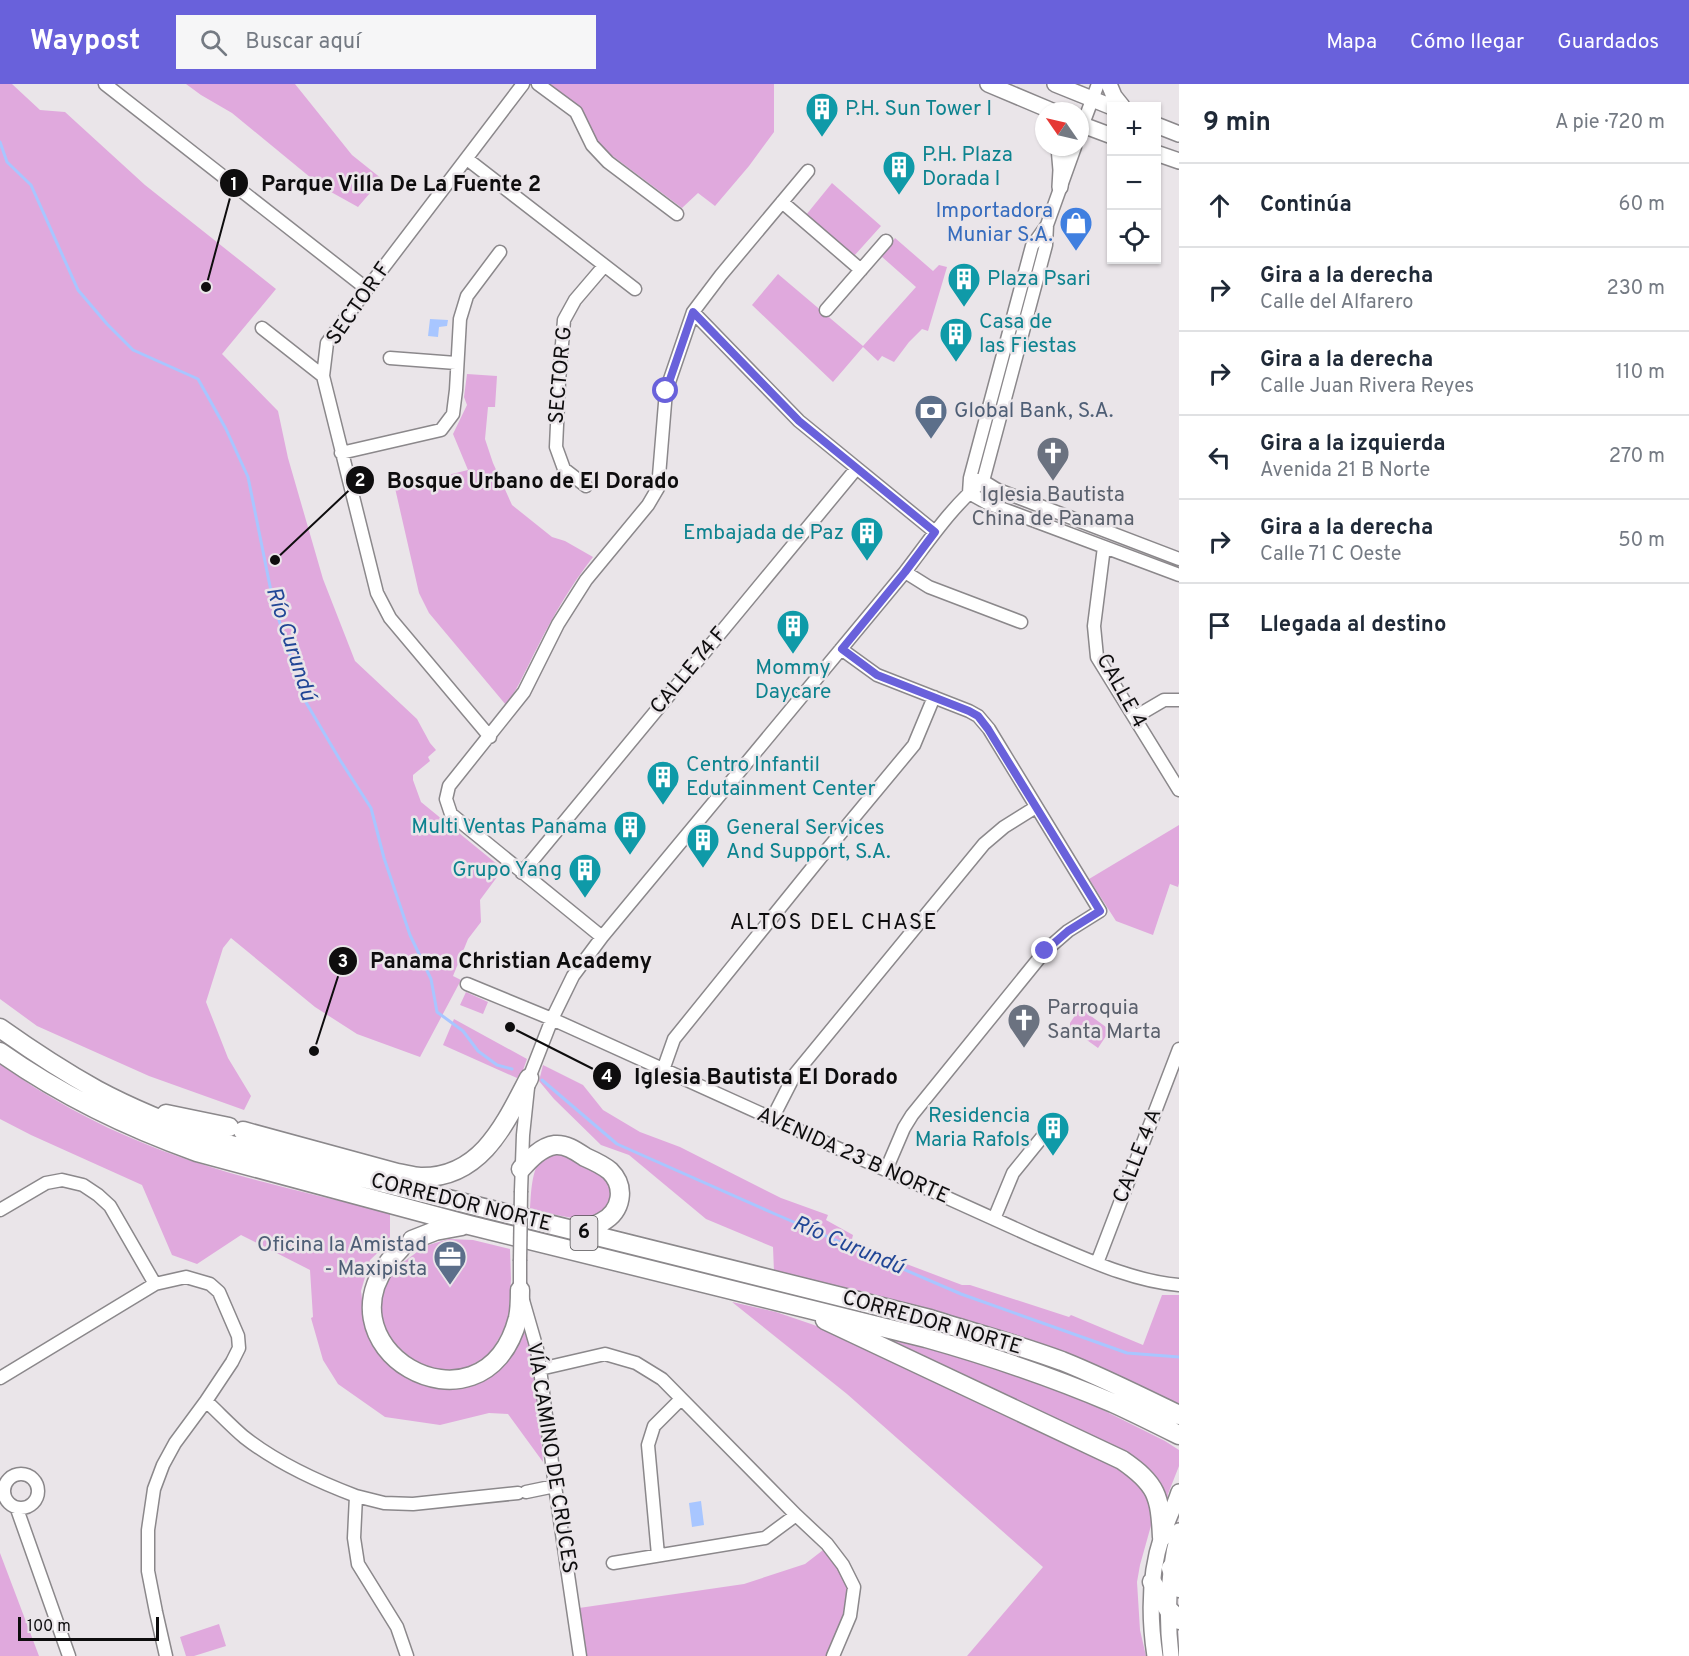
<!DOCTYPE html>
<html lang="es">
<meta charset="utf-8">
<style>
:root{--surface:#fff;--page:#f6f6f7;--text:#1f2937;--muted:#747a83;--line:#e0e1e3;--accent:#6961db}
body{margin:0;font-family:Overpass,sans-serif;background:var(--page);color:var(--text)}
.controls{position:absolute;right:18px;top:18px;display:grid;overflow:hidden;border-radius:0px;box-shadow:0 2px 4px #0004}
.controls button{width:54px;height:54px;display:grid;place-items:center;padding:0;border:0;border-bottom:2px solid var(--line);background:var(--surface);color:var(--text);font:30px sans-serif}
.compass{position:absolute;left:1035px;top:18px;width:54px;height:54px;border-radius:50%;background:var(--surface);box-shadow:0 2px 4px #0004;rotate:304deg}
.scale{position:absolute;left:18px;bottom:15px;width:141px;box-sizing:border-box;padding-left:6px;border:3px solid #0e0d0e;border-top:0;font-size:16px;line-height:21px;white-space:nowrap;color:#0e0d0e;-webkit-text-stroke:4px #eae5e9;paint-order:stroke}
.stop{position:absolute;width:18px;height:18px;margin:-14px;border:4px solid #6961db;border-radius:50%;background:#fff}
.stop.end{background:#6961db;border-color:#fff;box-shadow:0 2px 6px #0008}
.list{margin:0;padding:0;list-style:none}
h2{display:flex;justify-content:space-between;align-items:center;height:78px;margin:0;padding:0 24px;font-size:26px}
h2 small{font-size:20px;font-weight:400;color:var(--muted)}
.list li{display:grid;grid-template-columns:39px 1fr auto;gap:18px;align-items:center;box-sizing:border-box;height:84px;padding:0 24px;border-top:2px solid var(--line)}
.list b{display:block;font-size:22px;white-space:nowrap}
.list p{margin:0;font-size:20px;white-space:nowrap;color:var(--muted)}
.list em{font-size:20px;font-style:normal;color:var(--muted)}
.icon{flex:none;width:33px;height:33px;fill:none;stroke:currentColor;stroke-width:2;stroke-linecap:round;stroke-linejoin:round}
.map{position:relative;flex:none;width:1179px;height:1572px;overflow:hidden}
header{display:flex;align-items:center;gap:36px;box-sizing:border-box;height:84px;padding:0 30px;background:var(--accent);color:#fff}
header strong{font-size:28px}
nav{display:flex;gap:33px;margin-inline-start:auto;font-size:21px}
.search{width:420px;height:54px;background:var(--page);display:flex;align-items:center;gap:15px;box-sizing:border-box;padding:0 21px;border-radius:0px;color:var(--muted);font-size:22px}
main{display:flex}
aside{flex:1;background:var(--surface)}
.map>svg:first-child{display:block}
.green{fill:#e0a9dd}
.water{fill:#a8c6ff}
.lines{fill:none;stroke-linecap:round;stroke-linejoin:round}
.stream{stroke:#a8c6ff;stroke-width:3}
.minor-casing{stroke:#8b888b;stroke-width:15}
.major-casing{stroke:#8b888b;stroke-width:18}
.highway-casing{stroke:#8b888b;stroke-width:21}
.minor{stroke:#fff;stroke-width:12}
.major{stroke:#fff;stroke-width:15}
.highway{stroke:#fff;stroke-width:18}
.minor-bridge-casing{stroke:#8b888b;stroke-width:15;stroke-linecap:butt}
.minor-bridge{stroke:#fff;stroke-width:12}
.route{stroke:#6961db;stroke-width:8}
.labels{text-anchor:middle;dominant-baseline:central;stroke-width:5;stroke-linejoin:round;paint-order:stroke}
.shield{fill:#eae5e9;stroke:#504e50;stroke-width:1.5}
.shield-label{font-size:20px;font-weight:bold;fill:#0e0d0e}
.culture-label{font-size:21px;fill:#0d838f;stroke:#eae5e9;text-anchor:start}
.shop-label{font-size:21px;fill:#366cbe;stroke:#eae5e9;text-anchor:end}
.street-label{font-size:21px;fill:#0e0d0e;stroke:#eae5e9}
.service-label{font-size:21px;fill:#4e5e75;stroke:#eae5e9;text-anchor:start}
.worship-label{font-size:21px;fill:#5b616d;stroke:#eae5e9}
.water-label{font-size:22px;font-style:italic;fill:#214696;stroke:#eae5e9}
.neighbourhood-label{font-size:22px;letter-spacing:1.5px;fill:#0e0d0e;stroke:#eae5e9}
.leader{fill:none;stroke:#0e0d0e;stroke-width:2}
.callout-dot{fill:#0e0d0e;stroke:#eae5e9;stroke-width:2}
.mark-label{font-size:18px;text-anchor:middle;font-weight:bold;fill:#fff}
.callout-label{font-size:22px;text-anchor:middle;font-weight:bold;fill:#0e0d0e;stroke:#eae5e9;stroke-width:5;stroke-linejoin:round;paint-order:stroke}
</style>
<header>
<strong>Waypost</strong>
<div class="search"><svg class="icon" aria-label="search" viewBox="0 0 24 24"><circle cx="10" cy="10" r="6"/><path d="M15 15l6 6"/></svg>Buscar aquí</div>
<nav><a>Mapa</a><a>Cómo llegar</a><a>Guardados</a></nav>
</header>
<main>
<div class="map">
<svg width="1179" height="1572" viewBox="0 0 1179 1572">
<rect width="100%" height="100%" fill="#eae5e9"/>
<path class="green" d="M0,0H12L40,26L65,28L145,101L276,205L222,270L278,327L288,374L323,495L355,577L417,635L430,659L436,666L428,673L430,677L413,691V696L421,718L503,785L480,816L481,838L468,855L453,892L461,896L420,973L357,950L315,923L231,854L223,864L206,918L228,974L251,1012L244,1026L149,992L37,942L0,915Z
M186,0H295L352,71L382,95L358,123L322,103L232,29L201,11Z
M547,0H774V48L749,82L715,122L698,109L682,124L610,70L595,57L580,25L569,15Z
M832,99L881,142L854,172L806,131Z
M895,154L933,187L939,181L947,183L928,247L922,245L909,258L894,278L882,272L878,277L863,263L833,298L752,221L778,190L863,262L916,203L881,172Z
M467,290L497,292L495,323H488L485,355L493,379L512,421L552,453L565,457L593,473C571,501 553,532 537,564C527,583 519,603 506,621L429,529L419,509L395,404L468,386L453,350L467,321L464,313Z
M1179,741V799L1178,803L1170,800L1153,851L1116,837L1089,795Z
M466,908L488,918L483,930L460,921Z
M1080,924L1110,946L1098,964L1070,944V939Z
M454,935L527,975L522,989L517,994L443,961Z
M0,980C46,1013 95,1040 148,1061C225,1092 309,1109 390,1129V1157L370,1176L361,1207L365,1236L418,1292L483,1289L520,1237L531,1265L538,1312L543,1378L508,1330L489,1329L440,1341L385,1333L338,1300L323,1276L311,1234L313,1233L310,1186L241,1151L197,1180L172,1171L142,1101L31,1051L0,1035Z
M543,981L583,1001L603,1026L640,1048L680,1063L781,1114L828,1131L826,1136L853,1151L851,1159L962,1201H970L1069,1233L1071,1231L1143,1261L1162,1211H1179V1321L1108,1288L774,1188L773,1163L706,1135L629,1071L601,1061L554,1015L539,997Z
M557,1068L604,1090L614,1110L605,1130L583,1136L530,1126C531,1112 531,1083 543,1074C547,1071 553,1069 557,1068Z
M449,1155L473,1156L510,1165L511,1195L509,1230L507,1240L490,1270L470,1282L459,1286L439,1287L420,1282L386,1252L379,1223L381,1209L395,1181L405,1177L425,1162Z
M732,1218L776,1228L814,1241L888,1272L1098,1370L1135,1394L1149,1415L1152,1438L1140,1481L1137,1498L1140,1546L1146,1572H967L1043,1483L847,1310Z
M864,1246L995,1281L1087,1318L1165,1357L1179,1366V1382L1168,1410L1166,1429L1149,1387Z
M827,1463L852,1504L848,1531L831,1572H585L579,1524L744,1500L805,1480Z
M0,1469L39,1572H0Z
M219,1540L226,1562L194,1572H186L180,1553Z"/>
<path class="water" d="M430,235L448,236L447,242L439,243L438,253L428,252Z
M701,1417L704,1441L692,1443L689,1419Z"/>
<g class="lines">
<path class="stream" d="M0,58L7,78L31,101L78,206L107,240L133,266L198,295L226,345L248,393L273,517L304,615L340,676L371,724L384,774L410,851L431,895L437,928L463,947L478,967L497,981L512,985
M542,996L617,1060L775,1130L961,1210L1127,1269L1179,1273"/>
<g class="minor-casing">
<path id="minor" d="M105,0L367,205
M538,0L576,28L592,61L608,78L677,130
M1080,48L1098,0
M467,75L635,205
M782,118L861,186
M826,226L886,157
M693,228L799,337L935,448
M262,244L323,292
M390,274L456,279
M341,369L441,346L453,330L456,306L460,235L467,212L500,168
M977,396L983,397L996,405L1179,475
M586,402L564,385L556,363L559,297L564,236L575,216L604,182
M969,409L970,394L1032,162L1047,141L1075,63
M969,409L987,419L1179,491
M1104,463L1094,542L1097,573L1179,706
M905,488L929,503L1021,538
M841,565L877,591L969,627L978,632L989,645L1100,827L1068,847L1045,867L912,1031L904,1044L886,1086
M1135,633L1164,616H1179
M490,653L390,534L377,509L323,292L327,259L367,205L523,0
M522,789L856,385
M602,853L451,730L446,715L449,702L524,608L558,540L586,496L648,421L658,404L666,307L693,228L721,191L808,87
M467,900L552,935L1036,1154C1082,1173 1130,1197 1179,1201
M663,986L674,955L821,773L914,661L934,613
M772,1035L795,990L984,760L1004,743L1036,723
M521,1107L523,1051L529,994L552,935L573,892L602,853L905,488C929,457 952,422 983,397L1046,161L1047,141
M0,1126L46,1099L62,1096L83,1101L98,1111L110,1122L155,1200
M994,1135L1013,1089L1056,1036
M520,1177V1206L537,1265L540,1285L555,1402L580,1572
M1097,1179L1179,965
M540,1285L605,1270L636,1279L662,1295L796,1431L765,1454L613,1479
M0,1294L155,1200L186,1193L210,1200L219,1208L238,1252L239,1264L232,1278L206,1317L175,1359L163,1381L154,1405L148,1446V1487L156,1528L166,1572
M206,1317C219,1329 231,1342 244,1353C277,1379 316,1397 356,1412
M4 1407a17 17 0 1 1 34 0a17 17 0 1 1-34 0Z
M526,1408L555,1402
M17,1425L69,1572
M796,1431L827,1460L843,1481L854,1503L850,1532L833,1572
M658,1471L648,1361L654,1342L681,1315
M407,1572L397,1543L358,1480L354,1454L356,1412L384,1419L413,1420L518,1409"/>
</g>
<g class="major-casing">
<path id="major" d="M988,0L1052,27
M1055,0L1112,23
M1109,0L1114,12L1122,22
M1080,40L1112,52
M1156,41L1179,50
M1059,63L1061,86L1060,103
M1156,69L1179,77
M1155,1572C1149,1532 1149,1491 1162,1452C1167,1437 1174,1423 1179,1408
M1171,1572C1166,1530 1168,1488 1179,1447"/>
</g>
<g class="highway-casing">
<path id="highway" d="M0,944C31,966 63,987 97,1006C136,1027 177,1043 219,1058L930,1235C974,1249 1019,1261 1062,1277C1102,1293 1140,1312 1179,1331
M0,968C61,1011 127,1043 197,1068L469,1141L926,1254C990,1272 1052,1293 1113,1319C1135,1329 1157,1340 1179,1351
M166,1030L229,1043
M243,1047L397,1089C405,1090 413,1093 421,1093C481,1094 505,1040 529,994
M521,1085C530,1075 541,1063 555,1061C566,1060 576,1067 585,1073C594,1077 603,1081 610,1087C626,1103 622,1127 602,1138C594,1143 584,1144 576,1147
M412,1156L435,1147L462,1142
M401,1164C302,1261 484,1365 518,1234C520,1225 520,1215 520,1206
M825,1236L1122,1376C1157,1400 1160,1412 1162,1453
M1171,1484L1179,1504
M1152,1498L1168,1525L1179,1536"/>
</g>
<use href="#minor" class="minor"/>
<use href="#major" class="major"/>
<use href="#highway" class="highway"/>
<g class="minor-bridge-casing">
<path id="minor-bridge" d="M520,1177L521,1107"/>
</g>
<use href="#minor-bridge" class="minor-bridge"/>
</g>
<g class="lines">
<path class="route" d="M666,307L693,228L799,337L935,448L905,488L842,565L877,591L969,627L978,632L988,645L1100,827L1068,847L1045,867"/>
</g>
<defs>
<g id="building-pin" transform="scale(1.725)"><path d="M0 17L-7.5 6A9.5 9.5 0 1 1 7.5 6Z" fill="#0f9aa8" stroke="#eae5e9"/><path d="M-4-6H4V6H1V3H-1V6H-4ZM-2.5-4.3h1.7v1.8h-1.7ZM.8-4.3h1.7v1.8H.8ZM-2.5-1h1.7V.8h-1.7ZM.8-1h1.7V.8H.8Z" fill="#fff"/></g>
<g id="shop-pin" transform="scale(1.725)"><path d="M0 17L-7.5 6A9.5 9.5 0 1 1 7.5 6Z" fill="#3f7fe0" stroke="#eae5e9"/><path d="M-5-2.5h2.3a2.7 3.5 0 0 1 5.4 0H5L5.5 6h-11ZM-1.5-2.5h3a1.5 2.3 0 0 0-3 0Z" fill="#fff"/></g>
<g id="bank-pin" transform="scale(1.725)"><path d="M0 17L-7.5 6A9.5 9.5 0 1 1 7.5 6Z" fill="#5c6f8a" stroke="#eae5e9"/><path d="M-6-4H6V4H-6ZM0-2.3a2.3 2.3 0 1 0 0 4.6a2.3 2.3 0 1 0 0-4.6Z" fill="#fff"/></g>
<g id="church-pin" transform="scale(1.725)"><path d="M0 17L-7.5 6A9.5 9.5 0 1 1 7.5 6Z" fill="#6b7280" stroke="#eae5e9"/><path d="M-1.2-6h2.4v3.5h3.3v2.4h-3.3V6h-2.4V-.1h-3.3v-2.4h3.3Z" fill="#fff"/></g>
<g id="office-pin" transform="scale(1.725)"><path d="M0 17L-7.5 6A9.5 9.5 0 1 1 7.5 6Z" fill="#5c6f8a" stroke="#eae5e9"/><path d="M-6-3h4V-5.5h4V-3h4V5H-6ZM-1-4.5V-3h2v-1.5ZM-6 0V1H6V0Z" fill="#fff"/></g>
</defs>
<g fill-rule="evenodd">
<use href="#building-pin" x="822" y="25"/>
<use href="#building-pin" x="899" y="83"/>
<use href="#shop-pin" x="1076" y="139"/>
<use href="#building-pin" x="964" y="195"/>
<use href="#building-pin" x="956" y="250"/>
<use href="#bank-pin" x="931" y="327"/>
<use href="#church-pin" x="1053" y="369"/>
<use href="#building-pin" x="867" y="449"/>
<use href="#building-pin" x="793" y="542"/>
<use href="#building-pin" x="663" y="693"/>
<use href="#building-pin" x="630" y="743"/>
<use href="#building-pin" x="703" y="756"/>
<use href="#building-pin" x="585" y="786"/>
<use href="#church-pin" x="1024" y="936"/>
<use href="#building-pin" x="1053" y="1044"/>
<use href="#office-pin" x="450" y="1173"/>
</g>
<g class="labels">
<rect class="shield" x="570.5" y="1132" width="27" height="34" rx="4.5"/>
<g class="shield-label">
<text x="584" y="1149">6</text>
</g>
<g class="culture-label">
<text x="845" y="25">P.H. Sun Tower I</text>
<text x="922" y="71">P.H. Plaza<tspan x="922" dy="24">Dorada I</tspan></text>
<text x="987" y="195">Plaza Psari</text>
<text x="979" y="238">Casa de<tspan x="979" dy="24">las Fiestas</tspan></text>
<text x="844" y="449" text-anchor="end">Embajada de Paz</text>
<text x="793" y="584" text-anchor="middle">Mommy<tspan x="793" dy="24">Daycare</tspan></text>
<text x="686" y="681">Centro Infantil<tspan x="686" dy="24">Edutainment Center</tspan></text>
<text x="607" y="743" text-anchor="end">Multi Ventas Panama</text>
<text x="726" y="744">General Services<tspan x="726" dy="24">And Support, S.A.</tspan></text>
<text x="562" y="786" text-anchor="end">Grupo Yang</text>
<text x="1030" y="1032" text-anchor="end">Residencia<tspan x="1030" dy="24">Maria Rafols</tspan></text>
</g>
<g class="shop-label">
<text x="1053" y="127">Importadora<tspan x="1053" dy="24">Muniar S.A.</tspan></text>
</g>
<g class="street-label">
<text transform="translate(359 220) rotate(-55)">SECTOR F</text>
<text transform="translate(561 291) rotate(-85)">SECTOR G</text>
<text transform="translate(689 587) rotate(-50)">CALLE 74 F</text>
<text transform="translate(1121 607) rotate(61)">CALLE 4</text>
<text transform="translate(853 1072) rotate(24)">AVENIDA 23 B NORTE</text>
<text transform="translate(1138 1072) rotate(-69)">CALLE 4 A</text>
<text transform="translate(461 1119) rotate(14)">CORREDOR NORTE</text>
<text transform="translate(932 1239) rotate(16)">CORREDOR NORTE</text>
<text transform="translate(551 1374) rotate(81)">VÍA CAMINO DE CRUCES</text>
</g>
<g class="service-label">
<text x="954" y="327">Global Bank, S.A.</text>
<text x="427" y="1161" text-anchor="end">Oficina la Amistad<tspan x="427" dy="24">- Maxipista</tspan></text>
</g>
<g class="worship-label">
<text x="1053" y="411">Iglesia Bautista<tspan x="1053" dy="24">China de Panama</tspan></text>
<text x="1047" y="924" text-anchor="start">Parroquia<tspan x="1047" dy="24">Santa Marta</tspan></text>
</g>
<g class="water-label">
<text transform="translate(290 560) rotate(72)">Río Curundú</text>
<text transform="translate(848 1162) rotate(23)">Río Curundú</text>
</g>
<g class="neighbourhood-label">
<text x="834" y="839">ALTOS DEL CHASE</text>
</g>
</g>
<path class="leader" d="M206 203L234 99M275 476L360 396M314 967L343 877M510 943L607 992"/>
<g class="callout-dot">
<circle cx="206" cy="203" r="6"/>
<circle cx="275" cy="476" r="6"/>
<circle cx="314" cy="967" r="6"/>
<circle cx="510" cy="943" r="6"/>
<circle cx="234" cy="99" r="15"/>
<circle cx="360" cy="396" r="15"/>
<circle cx="343" cy="877" r="15"/>
<circle cx="607" cy="992" r="15"/>
</g>
<g class="mark-label">
<text x="234" y="106">1</text>
<text x="360" y="402">2</text>
<text x="343" y="883">3</text>
<text x="607" y="998">4</text>
</g>
<g class="callout-label">
<text x="401" y="107">Parque Villa De La Fuente 2</text>
<text x="533" y="404">Bosque Urbano de El Dorado</text>
<text x="511" y="884">Panama Christian Academy</text>
<text x="766" y="1000">Iglesia Bautista El Dorado</text>
</g>
</svg>
<div class="controls">
<button>+</button>
<button>−</button>
<button><svg class="icon" aria-label="locate" viewBox="0 0 24 24"><circle cx="12" cy="12" r="6"/><path d="M12 2v4M12 18v4M2 12h4M18 12h4"/></svg></button>
</div>
<svg class="compass" viewBox="-18 -18 36 36"><path d="M0-13l5 13h-10z" fill="#e53935"/><path d="M0 13l5-13h-10z" fill="#747a83"/></svg>
<div class="scale">100 m</div>
<div class="stop" style="left:666px;top:307px"></div>
<div class="stop end" style="left:1045px;top:867px"></div>
</div>
<aside>
<h2>9 min<small>A pie · 720 m</small></h2>
<ul class="list">
<li><svg class="icon" aria-label="ahead" viewBox="0 0 24 24"><path d="M12 20V5M6 11l6-6 6 6"/></svg><div><b>Continúa</b></div><em>60 m</em></li>
<li><svg class="icon" aria-label="right" viewBox="0 0 24 24"><path d="M7 20v-9h11M14 6l5 5-5 5"/></svg><div><b>Gira a la derecha</b><p>Calle del Alfarero</p></div><em>230 m</em></li>
<li><svg class="icon" aria-label="right" viewBox="0 0 24 24"><path d="M7 20v-9h11M14 6l5 5-5 5"/></svg><div><b>Gira a la derecha</b><p>Calle Juan Rivera Reyes</p></div><em>110 m</em></li>
<li><svg class="icon" aria-label="left" viewBox="0 0 24 24"><path d="M17 20v-9H6M10 6l-5 5 5 5"/></svg><div><b>Gira a la izquierda</b><p>Avenida 21 B Norte</p></div><em>270 m</em></li>
<li><svg class="icon" aria-label="right" viewBox="0 0 24 24"><path d="M7 20v-9h11M14 6l5 5-5 5"/></svg><div><b>Gira a la derecha</b><p>Calle 71 C Oeste</p></div><em>50 m</em></li>
<li><svg class="icon" aria-label="arrive" viewBox="0 0 24 24"><path d="M6 21V4h12l-3 4 3 4H6"/></svg><div><b>Llegada al destino</b></div></li>
</ul>
</aside>
</main>
